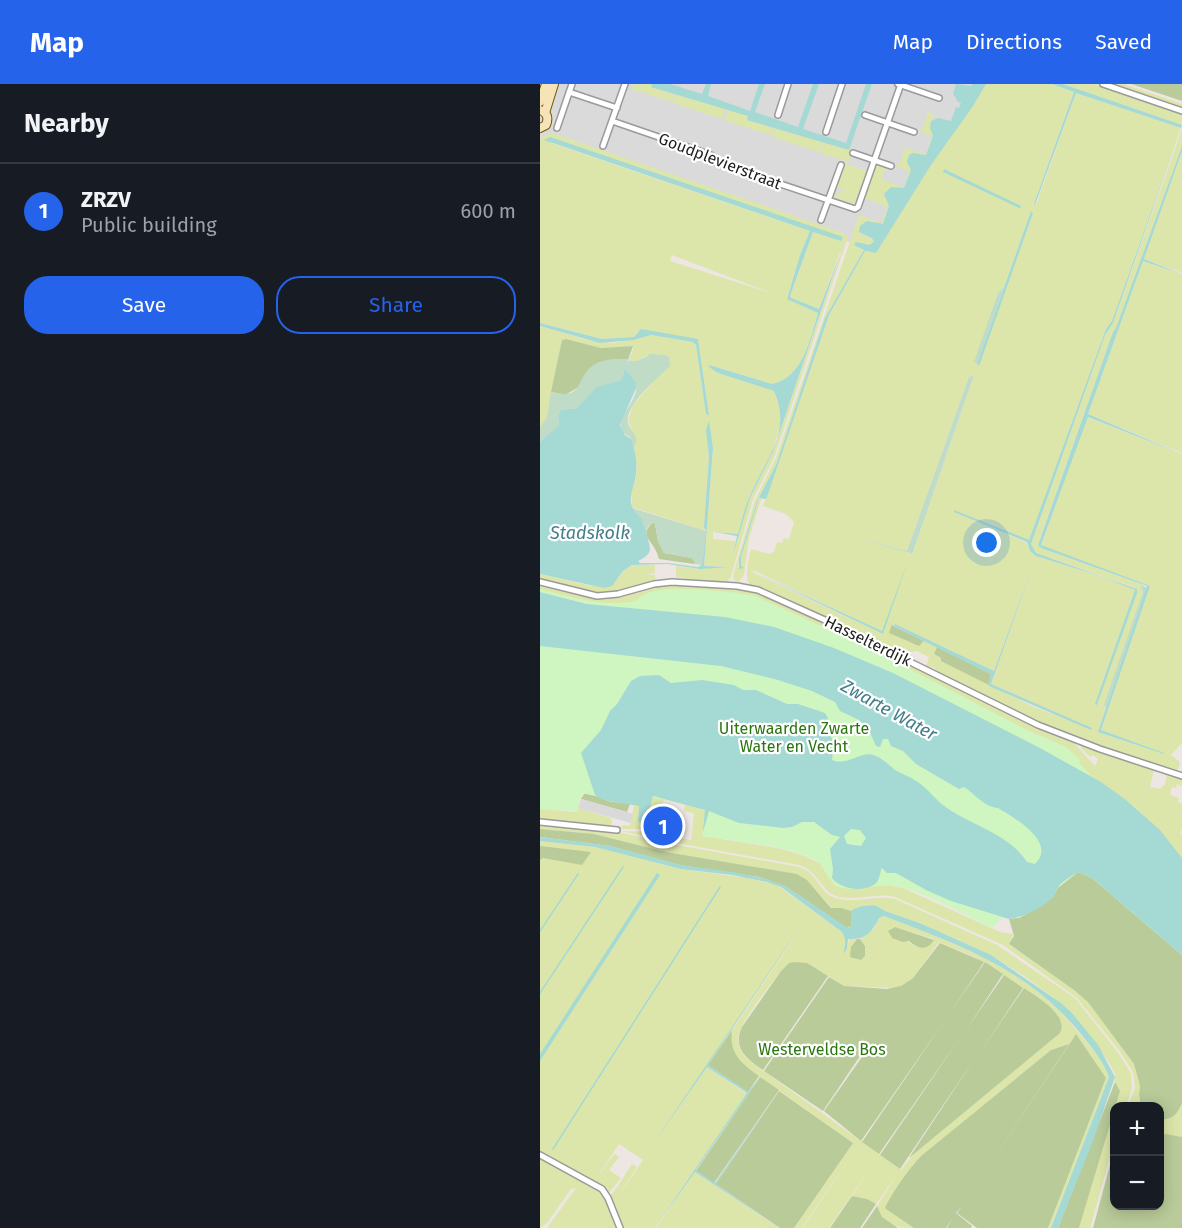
<!DOCTYPE html>
<meta charset="utf-8">
<style>
:root{--surface:#171b24;--page:#20242c;--text:#f1f3f6;--muted:#9ea1a6;--line:#363941;--accent:#2563eb}
body{margin:0;font-family:"Fira Sans",sans-serif;background:var(--page);color:var(--text)}
.controls{position:absolute;right:18px;bottom:18px;display:grid;overflow:hidden;border-radius:12px;box-shadow:0 3px 15px #0003}
.controls button{width:54px;height:54px;display:grid;place-items:center;padding:0;border:0;border-bottom:2px solid var(--line);background:var(--surface);color:var(--text);font:30px sans-serif}
.you{position:absolute;left:447px;top:459px;width:21px;height:21px;margin:-15px;border:4px solid #fff;border-radius:50%;background:#1a73e8;box-shadow:0 0 0 9px #1a73e833}
.badge{display:grid;place-items:center;width:39px;height:39px;border-radius:50%;background:var(--accent);color:#fff;font-size:20px;font-weight:700}
.pin{position:absolute;translate:-50% -50%;border:3px solid #fff;box-shadow:0 2px 6px #0006}
.list{margin:0;padding:0;list-style:none}
h2{display:flex;justify-content:space-between;align-items:center;height:78px;margin:0;padding:0 24px;font-size:26px}
h2 small{font-size:20px;font-weight:400;color:var(--muted)}
.list li{display:grid;grid-template-columns:39px 1fr auto;gap:18px;align-items:center;box-sizing:border-box;height:96px;padding:0 24px;border-top:2px solid var(--line)}
.list b{display:block;font-size:22px;white-space:nowrap}
.list p{margin:0;font-size:20px;white-space:nowrap;color:var(--muted)}
.list em{font-size:20px;font-style:normal;color:var(--muted)}
.actions{display:flex;gap:12px;padding:18px 24px}
.actions a{flex:1;padding:14px 0;border:2px solid var(--accent);border-radius:24px;text-align:center;font-size:21px;color:var(--accent)}
.actions .main{background:var(--accent);color:#fff}
.map{position:relative;flex:none;width:642px;height:1144px;overflow:hidden}
header{display:flex;align-items:center;gap:36px;box-sizing:border-box;height:84px;padding:0 30px;background:var(--accent);color:#fff}
header strong{font-size:28px}
nav{display:flex;gap:33px;margin-inline-start:auto;font-size:21px}
main{display:flex}
aside{flex:1;background:var(--surface)}
.map>svg:first-child{display:block}
.residential{fill:#dbdada}
.grass{fill:#dce6aa;fill-rule:evenodd}
.forest{fill:#b9cb99}
.wetland{fill:#c0dbc6}
.park{fill:#cff6c1}
.parking{fill:#d9d9d9}
.water{fill:#a5d9d3;fill-rule:evenodd}
.lines{fill:none;stroke-linecap:round;stroke-linejoin:round}
.stream{stroke:#a5d9d3;stroke-width:1.5}
.minor-casing{stroke:#9a9a9a;stroke-width:8}
.secondary-casing{stroke:#6e560a;stroke-width:10}
.minor{stroke:#fff;stroke-width:5}
.secondary{stroke:#f6e4b8;stroke-width:8}
.labels{text-anchor:middle;dominant-baseline:central;stroke-width:4.5;stroke-linejoin:round;paint-order:stroke}
.street-label{font-size:16px;fill:#1d1d1d;stroke:#fff}
.park-label{font-size:16px;fill:#2b7510;stroke:#fff}
.water-label{font-size:18px;font-style:italic;fill:#427f8a;stroke:#fff}
</style>
<header>
<strong>Map</strong>
<nav><a>Map</a><a>Directions</a><a>Saved</a></nav>
</header>
<main>
<aside>
<h2>Nearby<small></small></h2>
<ul class="list">
<li><span class="badge">1</span><div><b>ZRZV</b><p>Public building</p></div><em>600 m</em></li>
</ul>
<div class="actions"><a class="main">Save</a><a>Share</a></div>
</aside>
<div class="map">
<svg width="642" height="1144" viewBox="0 0 642 1144">
<rect width="100%" height="100%" fill="#eee6e3"/>
<path class="residential" d="M0,0H448L356,174L13,57L0,75Z"/>
<path class="grass" d="M93,0H112L111,3L135,11L133,18L92,5Z
M446,0H512L534,8L494,120L496,121L536,9L641,44L572,237L566,245L489,457L414,426L487,459L490,467L496,472L560,492L595,506L556,620H557L597,507L596,504L496,469L491,460L565,251L573,239L642,45V62L576,244L573,248L498,460L501,464L598,499L602,502L603,508L564,622L566,624L558,648L624,670L561,646L610,502L501,462L547,333L642,370V659L631,671L640,678L637,689L574,669L498,639L395,589V584L386,582L389,573L377,567L371,568L363,564L360,571L211,503C203,492 209,477 211,465L229,470L234,468L237,458L242,459L244,454L249,455L254,438L246,430L223,422L289,231L325,167L336,169L391,81L433,22ZM491,127L493,129L438,281L435,279L458,209L464,203ZM436,286L372,469L304,451L367,467L429,293L434,291ZM494,478L451,600L552,645L492,622L402,577L401,574L394,570L397,563L384,557L382,560L350,549L352,541L355,540L454,587ZM210,487H215L341,547L344,544L343,550Z
M523,0H557L642,29V41Z
M570,0H584L642,20V24Z
M136,11L186,25L182,35L134,19Z
M188,26L208,32L207,36L233,44L231,51L185,37Z
M388,28L394,30L390,42L393,53L387,70L385,72L374,69L369,70L367,78L371,86L364,104L345,107L344,110L349,122L343,140L324,138L322,151L332,154L334,158L329,161L317,158L315,161L324,166L285,234L236,381L217,417L199,475L198,484L201,483V473L219,414L222,413L209,454L204,491L197,500L193,493L196,481L215,416L236,374L319,131L341,139L348,123L325,114L336,79L346,82L342,95L364,104L369,87L355,82L356,80L359,81L365,64L386,70L392,52L378,47L379,45L382,46Z
M234,44L282,58L279,68L232,53Z
M12,49L304,149L308,153L234,374L213,415L191,493L184,500L144,497L143,493L136,494V482L160,485L189,482H164L173,364L172,356L166,346L169,373L164,443L166,447L92,423L91,403L95,399L97,384L94,364L96,358L88,336L93,321L112,299L107,271L97,277H89L94,262L61,264L26,255L22,256L7,333L0,343V242L47,256L73,259L111,251L153,258L156,260L166,330H169L158,255L97,248L94,253L62,255L0,239V54ZM10,53L302,153L273,148L250,212V214L279,225L300,168L301,169L233,368L210,414L193,471L196,457L173,455V448L198,450L210,410L232,368L241,338L240,324L234,307L178,289L169,281L232,300C264,294 269,255 278,229L247,214L260,171L270,147L5,57ZM132,171L234,210L130,177Z
M283,58L309,66L313,65L309,78L280,69Z
M642,67V189L604,175Z
M302,79L327,87L314,120L292,112L294,108L296,111L305,106L296,103Z
M603,177L642,190V369L548,330Z
M93,481H115V489L107,491H115L116,499L85,507L58,510L0,496V490L51,502L77,496L83,487Z
M0,500L48,512L130,500L202,504L236,515L508,647L532,657L555,682L558,675L553,671L550,673L541,664V661L614,685L610,703L620,705L625,700L627,689L642,694V702L637,700L636,704L632,703L630,711L639,714L638,718L642,720V745L640,749L642,751V774L561,699L500,664L65,522L0,508Z
M112,713L124,715L122,723L113,721L109,742L103,745H80L83,741L90,742L94,721L99,722V729L106,738Z
M145,720L166,727L163,752L242,765L265,772L281,780L289,794L299,802L316,804L345,801L363,804L460,848L473,850L470,861L534,906L548,918L594,980L600,1002L599,1011L601,1022H588L595,1004L593,988L578,965L536,913L463,861L355,813C337,808 317,817 299,813C281,809 280,788 259,781L131,758L81,747L106,748L151,756L154,729L144,727Z
M38,724L71,734L72,740L69,743L0,737V725L37,728Z
M0,739L69,746L131,760L259,783C279,790 278,807 293,813C313,821 335,810 355,815L457,861L535,914L576,966L591,989L592,1004L586,1022H575L580,1007L575,998V990L568,977L532,929L521,919L484,892L451,871L382,840L345,827L335,821L322,822L311,827L302,824H292L267,796L257,790L126,768L54,750L0,745Z
M0,757L55,763L141,785L207,794L237,801L302,848C307,856 305,863 303,870L307,865L309,855H317L311,863L325,872V862L320,855L334,845L339,834L344,832C422,862 491,886 544,955C554,966 564,979 569,993L511,1144H508L566,994L536,950L529,960L511,966L381,1072L374,1079L345,1123L374,1144C357,1144 345,1141 336,1124L356,1092L336,1120L327,1115L312,1112L336,1076L289,1144H263L318,1062L262,1144H254L313,1059L202,980C192,970 190,960 192,946L270,830L109,1066L167,983L207,1010L115,1144H82L70,1112L76,1105L92,1080L97,1083L74,1119L103,1076L79,1060L55,1096L74,1070L79,1073L69,1086L81,1094L69,1109L0,1070ZM355,843L394,855C382,875 363,853 351,844ZM399,858L436,874L503,917L516,930L520,949L376,1067L361,1086L207,975C202,970 199,964 198,957C197,940 230,902 241,887L249,879H267L304,902L356,904L365,901L372,895Z
M642,1019V1053L620,1050V1036C633,1035 637,1031 642,1019Z
M574,1025V1058L550,1144H539Z
M0,1073L55,1101L66,1111L79,1144H7L36,1104L31,1105L7,1139L0,1144Z
M155,1088L239,1144H116Z"/>
<path class="forest" d="M591,0H642V17Z
M26,255L61,264L93,262L88,275L60,278L37,304L25,311L11,308L22,256Z
M113,438L115,440L118,457L124,469L152,474L155,478L154,480L119,475C118,472 117,468 115,465C109,454 100,451 113,438Z
M352,540L353,542L384,557L379,562L349,549Z
M397,563L451,590L449,601L401,577V574L394,570Z
M54,708C61,719 78,718 90,720L87,728L41,715L44,710Z
M0,745L54,750L126,768L257,790L267,796L291,824H302L311,827V842L307,844L245,802L219,793L140,781L70,762L0,753Z
M0,762L51,768L42,781L3,774L0,776Z
M538,787L552,794L642,871V1019C637,1031 633,1035 620,1036V1022H601L599,1011L600,1002L594,980L548,918L534,906L469,860L474,852L469,835L479,834Z
M355,843L394,856C387,867 378,865 369,857L363,858L352,854L348,847Z
M317,855H320L325,862V872L321,876L310,873L311,863Z
M400,859L444,878L410,929L445,878L463,890L426,946L464,891L483,904L441,967L484,904C497,913 529,931 520,949L369,1074L437,971L360,1085L340,1071L422,951L339,1070L322,1058L407,933L321,1057L284,1027L324,970L323,953L322,969L283,1027L224,987L289,893L304,902L347,905L361,902L372,895Z
M254,878L267,879L288,892L223,986C207,975 192,964 202,943L241,887L249,879Z
M192,946C189,970 201,979 219,992L208,1008L168,981Z
M536,950L566,994L508,1144H437L417,1129L422,1122L416,1129L432,1142L431,1144H407L412,1135L406,1144H374L346,1125L345,1123C355,1105 367,1087 381,1072L511,966L529,960L425,1118Z
M220,993L239,1006L174,1099L156,1087Z
M575,998L580,1007L539,1144H518Z
M239,1007L313,1059L254,1144H240L176,1100Z
M620,1049L642,1053V1144H553L574,1066V1122H620Z
M312,1112L327,1115L336,1120L320,1144H290Z
M337,1122L342,1133L358,1144H322Z"/>
<path class="wetland" d="M464,203L437,280L434,278L435,275L458,209Z
M111,270L125,271L129,273L130,282C119,293 84,321 88,339C91,350 100,350 94,364L90,353C67,341 95,323 96,305C97,297 89,291 86,284L89,277H97Z
M73,275H88L81,296L58,303L37,324L21,326L18,332L19,341L0,358V343L7,333L11,308C46,317 34,293 55,280C60,277 67,276 73,275Z
M434,291L371,468L367,467L429,293Z
M92,424L166,447L162,481L154,480L155,478L152,474L124,469L118,457L115,440L112,438L107,444L106,451L103,439L94,429Z
M600,500L607,504L566,624L564,621L569,606L603,508Z"/>
<path class="park" d="M0,505C30,513 59,522 90,518C99,517 103,509 114,507C137,502 191,507 215,512L323,561L489,647L526,663L539,674L540,680L554,695L596,724L620,747L642,774V871L552,794L538,788L518,804L513,813L503,821L479,834H462L452,844C426,831 381,806 354,802C336,799 317,809 299,803C287,798 286,782 275,776C251,762 192,757 162,752L168,726L113,713L106,738H99V722L42,709L37,727L0,725Z"/>
<path class="parking" d="M41,715L93,730L91,739L38,724Z"/>
<path class="water" d="M112,0H130L162,10L166,0H171L168,12L210,27L219,0H225L215,28L258,43L273,0H279L263,45L306,59L326,0H332L309,66L207,36L208,32L111,3Z
M416,0L431,2L433,0H446L433,22L391,81L336,169L325,167L289,231L227,413L226,415L219,414L201,473V482L204,484L199,485V475L217,417L236,381L285,234L324,166L314,161L316,158L329,161L334,158L332,154L319,148L320,142L327,137L343,140L349,122L344,110L351,103L364,104L371,86L367,78L369,71L373,69L386,71L393,52L390,44L391,37L398,34L411,37L416,23L419,24L421,19L418,18L413,10Z
M512,0H523L642,41L573,239L565,251L491,460L496,469L597,505V509L557,621L555,620L595,506L560,492L496,472L490,467L487,458L414,428V426L489,456L566,245L572,237L641,44L536,9L495,121L494,120L534,8Z
M10,53L303,153L301,157L273,148L250,212L251,214L279,225L301,168L233,368L210,414L193,471L197,452L175,448L198,450C202,436 205,422 211,409C227,373 252,348 234,307L178,289L169,283V281L232,300C263,294 270,255 278,229L247,215L260,171L270,147L4,56Z
M642,62V67L604,175L642,190L603,177L548,330L642,370L548,333L501,461L610,502L561,646L624,669V670L558,648L607,502L501,464L498,461L573,248L576,244Z
M404,85L481,122V123L479,124L403,88Z
M491,127L493,129L439,282L437,280Z
M0,239L62,255L94,253L101,245L158,255L169,331L166,330L156,261L153,258L111,251L93,256L60,259L0,242Z
M93,262L86,285L96,299V304L80,341L85,351L91,355C96,369 98,381 95,396C93,404 90,410 91,419C93,427 96,429 101,434C102,435 111,463 110,465C110,471 102,475 98,477L100,479H128L158,483L162,481L166,446L164,443L169,373L166,346L169,337L173,364L164,482L190,483L160,485L127,480L92,481L83,487L72,502L64,504L0,490V358L19,341L18,332L21,326L37,324L57,303L81,296Z
M436,286L372,469L303,451L371,468Z
M369,474L343,550L210,486L342,547Z
M494,478L451,600L552,644L551,646L449,602L451,590L353,542L355,540L454,587Z
M0,508L47,520L185,533L234,543L294,564L353,589L500,664L561,698L586,716L620,746L642,774V871L552,794L538,788C532,792 524,796 519,802C516,806 515,811 512,814C501,825 483,833 469,835L411,817L386,806L356,789H347L342,784C340,787 340,794 337,798C326,810 300,805 292,794L293,785L290,765L300,753L292,751L274,738H262L252,743L243,744L199,739L169,727L163,748L165,726L113,712L106,738H98L99,722L64,716L55,711L41,669L61,646L70,627L77,620L91,597L100,592L119,591L131,599L162,596L194,601L203,606H216L247,620H258L285,629L288,634L289,650L294,657L292,676C308,683 322,665 336,672C343,675 349,681 355,686C362,690 369,692 376,697C388,704 395,716 407,724C433,742 469,750 487,778L495,780C518,758 473,733 458,724C444,723 435,710 424,703L419,705L376,680L363,667L351,662L348,655H343L340,663L336,662L328,644L319,636L300,627L295,618L272,607L238,596L181,582L0,562ZM311,745L320,746L326,754L321,762L307,760L304,752Z
M0,753L70,762L140,781L193,788L226,795L245,802L308,844L311,842V827L314,825L322,822L335,821L345,827L382,840L451,871L521,919L532,929L558,961L575,993L551,1062L518,1144H511L569,993C564,979 554,966 545,955C491,886 422,862 344,832L339,834C332,849 325,856 308,855L307,865L303,870C305,863 307,856 302,848L241,803L227,798L192,791L141,785L55,763L0,757Z
M117,789L120,791L0,977V970Z
M269,829L168,981L208,1008L220,993L156,1086L175,1099L239,1006L176,1100L240,1144L155,1088L115,1144L207,1009L167,983L109,1066Z"/>
<g class="lines">
<path class="stream" d="M0,847L38,790
M0,909L83,783
M13,1065L180,803"/>
<g class="minor-casing">
<path id="minor" d="M358,0L399,14
M563,0L642,27
M29,8L77,24
M238,31L248,0
M325,31L374,48
M72,37L171,71L169,76L315,125L318,123L361,0
M17,44L32,0
M286,48L302,0
M63,62L85,0
M313,69L351,82
M281,136L301,81
M0,498L57,512L78,510L114,500L132,498L197,502L218,506L287,537L498,641L560,665L642,692
M0,738L77,746
M0,1071L62,1105L68,1114L80,1144"/>
</g>
<g class="secondary-casing">
<path id="secondary" d="M0,18L6,0
M0,26C7,28 9,34 6,41L0,44
M5,29L14,0"/>
</g>
<use href="#minor" class="minor"/>
<use href="#secondary" class="secondary"/>
</g>
<g class="labels">
<g class="street-label">
<text transform="translate(180 77) rotate(21)">Goudplevierstraat</text>
<text transform="translate(328 557) rotate(26)">Hasselterdijk</text>
</g>
<g class="park-label">
<text x="254" y="644">Uiterwaarden Zwarte<tspan x="254" dy="18">Water en Vecht</tspan></text>
<text x="282" y="965">Westerveldse Bos</text>
</g>
<g class="water-label">
<text x="50" y="449">Stadskolk</text>
<text transform="translate(349 626) rotate(29)">Zwarte Water</text>
</g>
</g>
</svg>
<div class="controls">
<button>+</button>
<button>−</button>
</div>
<div class="you"></div>
<div class="pin badge" style="left:123px;top:742px">1</div>
</div>
</main>
